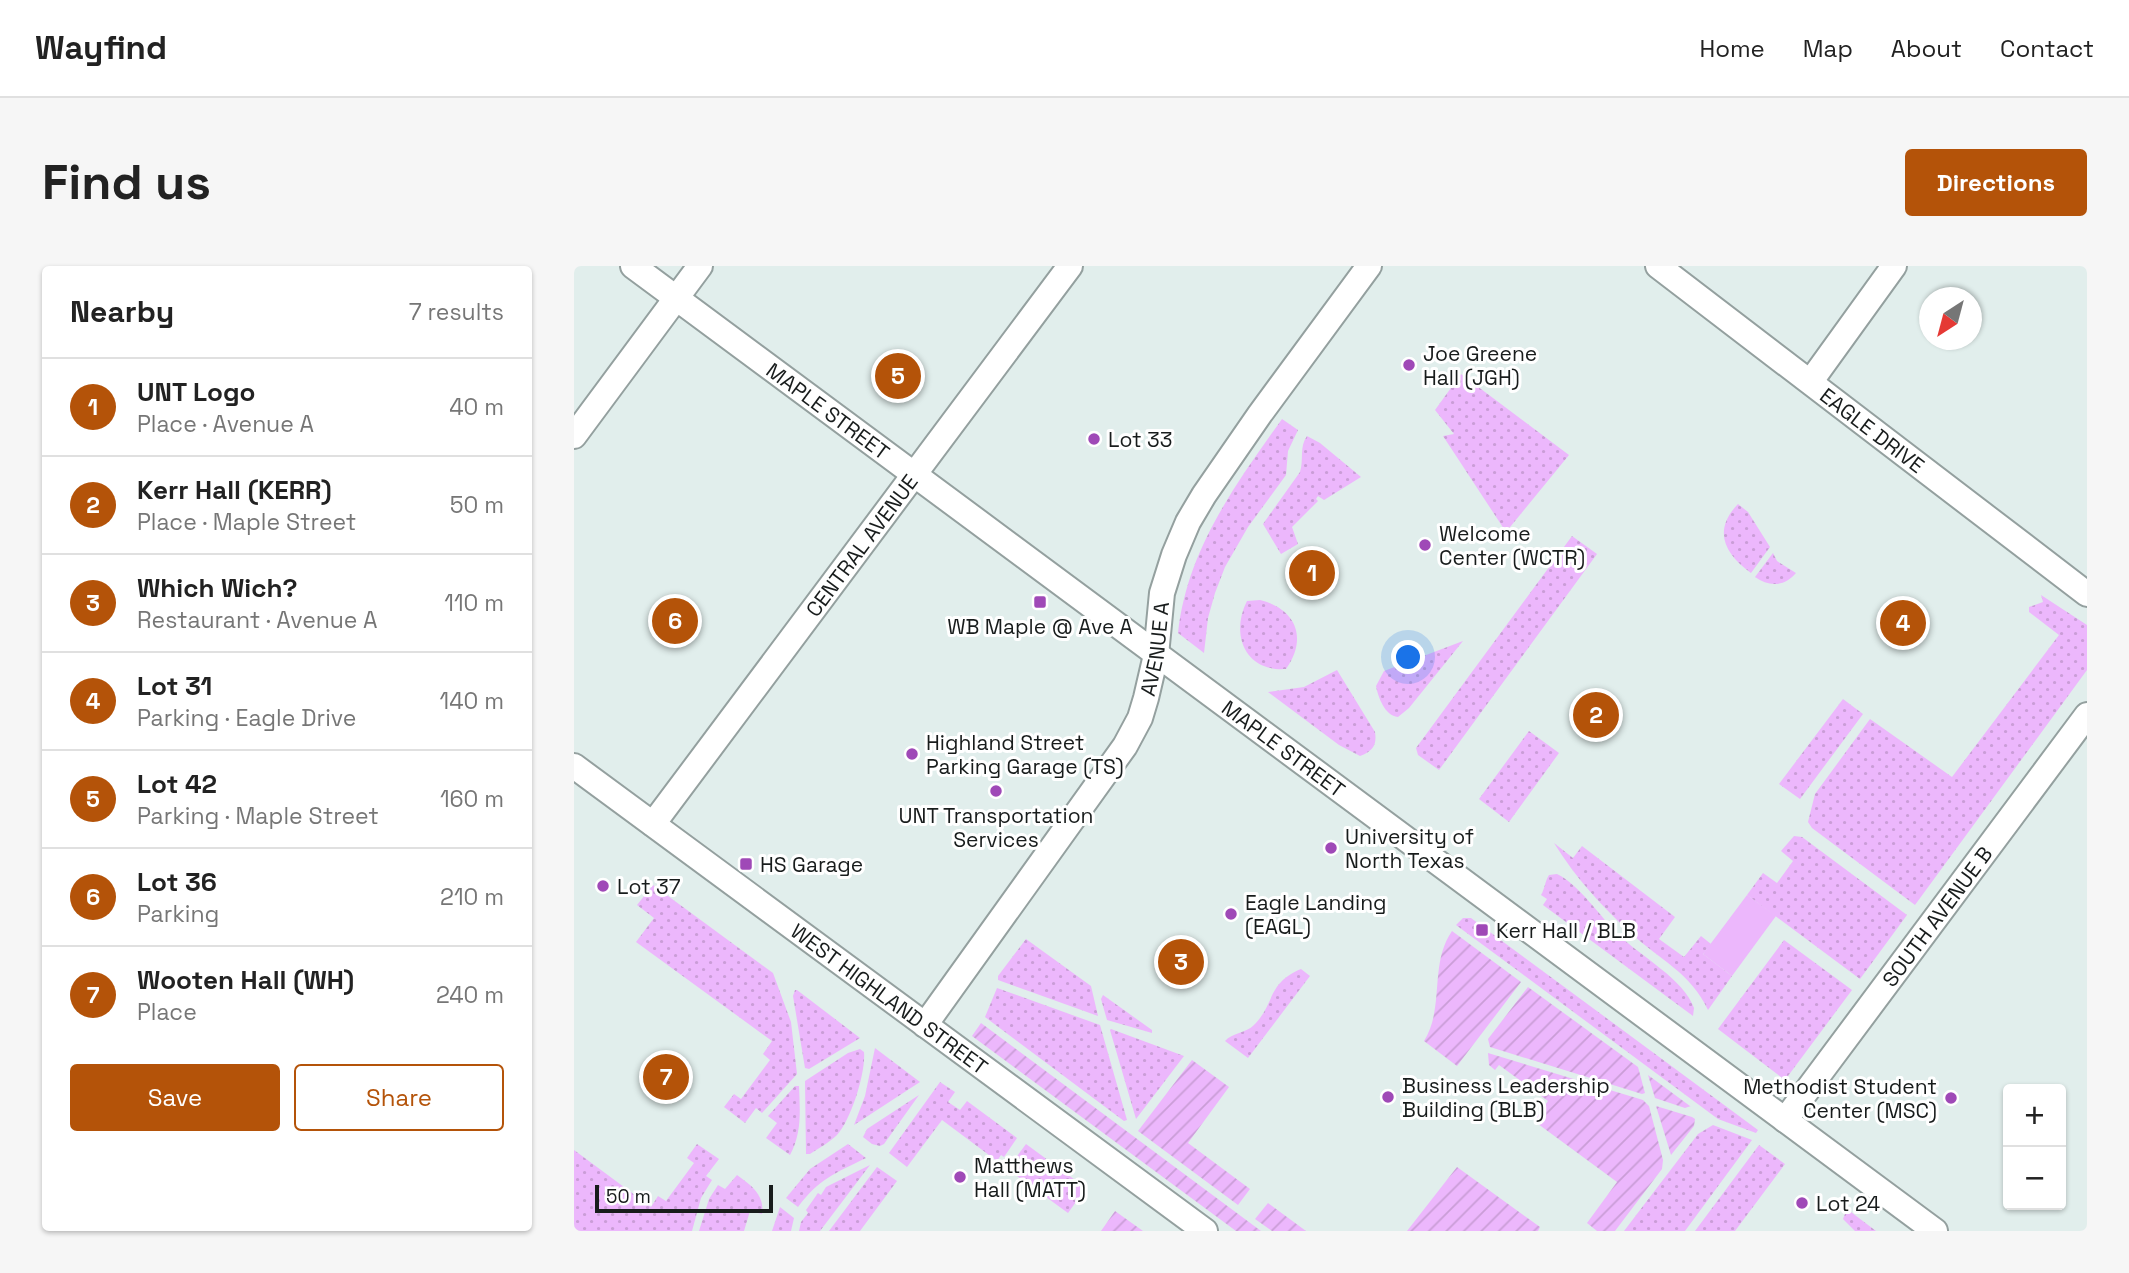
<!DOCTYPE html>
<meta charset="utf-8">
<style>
:root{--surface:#fff;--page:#f6f6f6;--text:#222;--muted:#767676;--line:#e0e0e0;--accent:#b45309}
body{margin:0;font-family:"Space Grotesk",sans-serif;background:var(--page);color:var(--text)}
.controls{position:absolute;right:21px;bottom:21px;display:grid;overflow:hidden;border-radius:7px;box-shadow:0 2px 5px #0004}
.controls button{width:63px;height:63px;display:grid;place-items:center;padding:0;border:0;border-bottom:2px solid var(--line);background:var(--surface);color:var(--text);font:35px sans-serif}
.compass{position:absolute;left:1345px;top:21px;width:63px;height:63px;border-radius:50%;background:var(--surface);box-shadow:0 2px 5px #0004;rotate:216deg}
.scale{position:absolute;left:21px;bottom:18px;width:178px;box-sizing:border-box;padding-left:7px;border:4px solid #181c1c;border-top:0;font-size:19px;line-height:24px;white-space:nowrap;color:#181c1c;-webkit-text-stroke:5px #fff;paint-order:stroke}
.you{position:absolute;left:835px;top:392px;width:24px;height:24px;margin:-18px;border:5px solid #fff;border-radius:50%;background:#1a73e8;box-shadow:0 0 0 10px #1a73e833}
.badge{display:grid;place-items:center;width:46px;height:46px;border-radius:50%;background:var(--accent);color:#fff;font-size:23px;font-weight:700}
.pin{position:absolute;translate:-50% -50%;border:4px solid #fff;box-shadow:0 2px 7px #0006}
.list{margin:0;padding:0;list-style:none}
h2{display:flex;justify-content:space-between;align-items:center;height:91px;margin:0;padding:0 28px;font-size:30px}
h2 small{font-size:23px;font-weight:400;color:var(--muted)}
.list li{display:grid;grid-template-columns:46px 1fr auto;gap:21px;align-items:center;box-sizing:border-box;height:98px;padding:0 28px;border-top:2px solid var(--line)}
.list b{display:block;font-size:26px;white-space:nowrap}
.list p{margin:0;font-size:23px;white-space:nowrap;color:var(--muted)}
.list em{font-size:23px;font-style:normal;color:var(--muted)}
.actions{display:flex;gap:14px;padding:21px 28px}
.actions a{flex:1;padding:16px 0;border:2px solid var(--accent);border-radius:7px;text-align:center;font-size:24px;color:var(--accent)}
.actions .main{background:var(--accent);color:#fff}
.map{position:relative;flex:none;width:1513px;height:965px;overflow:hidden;border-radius:7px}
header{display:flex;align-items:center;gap:42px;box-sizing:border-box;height:98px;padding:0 35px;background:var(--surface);border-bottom:2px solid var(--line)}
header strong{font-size:33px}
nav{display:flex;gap:38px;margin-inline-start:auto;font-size:24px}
.intro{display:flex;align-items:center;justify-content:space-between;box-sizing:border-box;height:168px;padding:0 42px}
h1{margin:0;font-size:49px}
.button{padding:18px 32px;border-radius:7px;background:var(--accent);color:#fff;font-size:24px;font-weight:700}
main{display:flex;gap:42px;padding:0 42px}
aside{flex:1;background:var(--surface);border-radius:7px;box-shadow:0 2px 5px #0004}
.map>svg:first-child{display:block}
.grass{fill:url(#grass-dots)}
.garden{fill:url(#garden-furrows)}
.pitch{fill:#ecb7fc}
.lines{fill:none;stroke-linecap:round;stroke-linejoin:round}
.minor-casing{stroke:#94a09f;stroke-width:28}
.minor{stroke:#fff;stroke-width:24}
.poi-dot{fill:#9f49b7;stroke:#fff;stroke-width:2.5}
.labels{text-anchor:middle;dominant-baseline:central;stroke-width:6;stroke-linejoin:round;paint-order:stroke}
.poi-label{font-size:21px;fill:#181c1c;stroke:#fff;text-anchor:start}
.street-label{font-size:21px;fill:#181c1c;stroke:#fff}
</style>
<header>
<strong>Wayfind</strong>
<nav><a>Home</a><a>Map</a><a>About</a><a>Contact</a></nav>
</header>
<div class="intro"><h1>Find us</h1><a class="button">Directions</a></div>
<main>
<aside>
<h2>Nearby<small>7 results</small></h2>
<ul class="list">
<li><span class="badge">1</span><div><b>UNT Logo</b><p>Place · Avenue A</p></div><em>40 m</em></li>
<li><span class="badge">2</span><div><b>Kerr Hall (KERR)</b><p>Place · Maple Street</p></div><em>50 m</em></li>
<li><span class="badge">3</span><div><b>Which Wich?</b><p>Restaurant · Avenue A</p></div><em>110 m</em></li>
<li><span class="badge">4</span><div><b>Lot 31</b><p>Parking · Eagle Drive</p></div><em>140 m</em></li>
<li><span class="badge">5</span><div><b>Lot 42</b><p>Parking · Maple Street</p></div><em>160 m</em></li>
<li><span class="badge">6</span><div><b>Lot 36</b><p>Parking</p></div><em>210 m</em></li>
<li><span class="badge">7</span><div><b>Wooten Hall (WH)</b><p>Place</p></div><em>240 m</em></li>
</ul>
<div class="actions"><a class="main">Save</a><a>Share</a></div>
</aside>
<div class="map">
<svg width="1513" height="965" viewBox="0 0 1513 965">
<defs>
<pattern id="grass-dots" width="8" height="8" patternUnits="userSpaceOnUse" patternTransform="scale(1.75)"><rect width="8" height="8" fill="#ecb7fc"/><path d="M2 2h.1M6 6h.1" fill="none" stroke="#ca9dd7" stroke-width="1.8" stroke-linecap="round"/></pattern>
<pattern id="garden-furrows" width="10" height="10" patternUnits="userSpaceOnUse" patternTransform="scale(1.75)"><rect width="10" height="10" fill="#ecb7fc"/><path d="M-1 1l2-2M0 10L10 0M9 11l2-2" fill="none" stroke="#ca9dd7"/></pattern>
</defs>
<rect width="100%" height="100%" fill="#e1eeec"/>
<path class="grass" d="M887,108L995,189L932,266L869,170L880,168L861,144Z
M708,153L724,164L714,185L712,209L674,261L651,301L641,327L634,352L630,387L604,367C613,284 661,219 708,153Z
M733,170L746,177L787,211L750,234L744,230L742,233L744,235L718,261L724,278L707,288L689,258L726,206C730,194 725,181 733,170Z
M1164,238L1174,246L1196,281L1177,307C1151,288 1138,265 1164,238Z
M998,270L1023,288L865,504L844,489L842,482Z
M1199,287L1203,295L1222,307C1210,321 1195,321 1181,311Z
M1467,329L1513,359V404L1341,639L1238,562L1234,556L1241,528L1296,453L1378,511L1485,369L1455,346V341L1469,336Z
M686,334C722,343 734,372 712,403C671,406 656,368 673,335Z
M889,375L835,442L824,451C811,450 804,431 802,420L810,405Z
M763,404L801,466C803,479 799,485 786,490L765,479L694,426L730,421Z
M1269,433L1289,448L1226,533L1205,518Z
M955,465L985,487L935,556L905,533Z
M1220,570L1228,571L1333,649L1286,713L1173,629L1189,607L1203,617L1219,595L1207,585Z
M980,577L999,592L1008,580L1101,651L1085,673L1110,691L1127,670L1137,678L1129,688L1158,710L1134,744C1117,707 1086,694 1058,668C1029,642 1001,611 980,577Z
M983,608C1006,619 1026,651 1045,669C1067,691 1110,713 1120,742L1119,750L969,639L973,633L967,629C971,622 971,615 975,609Z
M79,619L199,707L217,756L223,808L188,847L182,842L171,857L150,841L160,828L167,833L196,794L189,788L198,775L62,676L80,652L63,639Z
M889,652H897L1184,864L1182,867L1144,853L882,659Z
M452,673L517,720L524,750L424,714V710Z
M1210,674L1278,724L1211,814L1144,763Z
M727,703L736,710L674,792L651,775C658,767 672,767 680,759C701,738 693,717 727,703Z
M423,722L526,759L553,854L550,855L411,751Z
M221,724H223L286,772L235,803L231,802L219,730Z
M529,729L578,764V767L533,754L527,733Z
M537,763L610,790L562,853L536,764Z
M301,782L346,816L280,859L291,830Z
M286,783L290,786C292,806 277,854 263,869C256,876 245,882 236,888H232L231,815L274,787Z
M366,816L381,826L374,836L386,844L393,835L443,872L430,891L427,889L423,895L368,854L333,901L315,887Z
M221,820H225C226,845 228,867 216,889L192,872L203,857L194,850Z
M345,829L310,878L306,880L298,878L289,871L293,863Z
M1139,859L1178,874L1111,965H1050L1124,868Z
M123,878L145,893L132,910L138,914L127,932L118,965H0V884L77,941L84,930L92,935L120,897L113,892Z
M274,878L292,892C260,908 246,912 224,941L212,932L236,903Z
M452,878L512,922L494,947L436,905L440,899L438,897Z
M1185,879L1211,898L1161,965H1121Z
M296,899L246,965H225L227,956L234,947L232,944L244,927L247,929L252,921Z
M303,901L323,915L286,965H255Z
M163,909C177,919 191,929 188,948L176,945L170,965H125L135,933L144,919L151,923Z
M206,941L220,952L217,965H198Z
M1273,943L1302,965H1281L1269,953Z"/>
<path class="garden" d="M878,665L947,716L883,800L850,775C871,742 855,698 878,665Z
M954,721L1064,801L1071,827L1068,828L916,781L914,773Z
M407,757L687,965H662L398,770Z
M914,787L1069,834L1075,840L1089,894L1088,903L1041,965H1023L1013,957L1043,916L960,855L974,835L925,799L921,804L915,799Z
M618,794L655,821L614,877L676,923L664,939L564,865Z
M1074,809L1116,840H1117L1111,842L1081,832Z
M1082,840L1118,851L1121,853L1120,860L1097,889Z
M883,901L966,961L964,965H833Z
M694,937L732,965H698L681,953Z
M541,945L569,965H527Z"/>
<path class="pitch" d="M1173,629L1202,650L1158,710L1129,688Z"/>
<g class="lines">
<g class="minor-casing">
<g id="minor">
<path id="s1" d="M59,0L1361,965"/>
<path id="s2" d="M1084,0L1513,328"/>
<path d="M1237,115L1320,0"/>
<path d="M0,170L126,0"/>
<path id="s3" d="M0,500L631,965"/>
<path id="s4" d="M79,558L496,0"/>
<path id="s5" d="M351,759L551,480L566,452L572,432L582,389L588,327L600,289L614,256L630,229L686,148L795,0"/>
<path id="s6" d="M1211,854L1513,449"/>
</g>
</g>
<use href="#minor" class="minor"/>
</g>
<g class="poi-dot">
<circle cx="835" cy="99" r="7"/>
<circle cx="520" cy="173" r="7"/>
<circle cx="851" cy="279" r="7"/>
<rect x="459" y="329" width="14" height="14" rx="3.5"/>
<circle cx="338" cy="488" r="7"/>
<circle cx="422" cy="525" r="7"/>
<circle cx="757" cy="582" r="7"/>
<rect x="165" y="591" width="14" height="14" rx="3.5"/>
<circle cx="29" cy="620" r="7"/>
<circle cx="657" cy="648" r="7"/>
<rect x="901" y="657" width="14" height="14" rx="3.5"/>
<circle cx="814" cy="831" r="7"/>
<circle cx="1377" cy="832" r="7"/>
<circle cx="386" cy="911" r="7"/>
<circle cx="1228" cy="937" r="7"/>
</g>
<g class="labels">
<g class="poi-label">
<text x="849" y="87">Joe Greene<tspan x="849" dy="24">Hall (JGH)</tspan></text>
<text x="534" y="173">Lot 33</text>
<text x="865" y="267">Welcome<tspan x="865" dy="24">Center (WCTR)</tspan></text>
<text x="466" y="360" text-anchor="middle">WB Maple @ Ave A</text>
<text x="352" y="476">Highland Street<tspan x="352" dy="24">Parking Garage (TS)</tspan></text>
<text x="422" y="549" text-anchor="middle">UNT Transportation<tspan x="422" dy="24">Services</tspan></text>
<text x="771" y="570">University of<tspan x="771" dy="24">North Texas</tspan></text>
<text x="186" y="598">HS Garage</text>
<text x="43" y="620">Lot 37</text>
<text x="671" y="636">Eagle Landing<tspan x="671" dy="24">(EAGL)</tspan></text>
<text x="922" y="664">Kerr Hall / BLB</text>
<text x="828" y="819">Business Leadership<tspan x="828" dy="24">Building (BLB)</tspan></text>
<text x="1363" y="820" text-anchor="end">Methodist Student<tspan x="1363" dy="24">Center (MSC)</tspan></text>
<text x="400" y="899">Matthews<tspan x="400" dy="24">Hall (MATT)</tspan></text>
<text x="1242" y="937">Lot 24</text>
</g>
<g class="street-label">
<text stroke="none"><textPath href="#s1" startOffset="243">MAPLE STREET</textPath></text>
<text stroke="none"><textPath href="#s2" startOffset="270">EAGLE DRIVE</textPath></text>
<text stroke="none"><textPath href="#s4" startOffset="348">CENTRAL AVENUE</textPath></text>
<text stroke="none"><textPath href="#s5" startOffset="446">AVENUE A</textPath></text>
<text stroke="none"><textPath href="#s1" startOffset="810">MAPLE STREET</textPath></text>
<text stroke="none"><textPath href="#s6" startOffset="254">SOUTH AVENUE B</textPath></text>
<text stroke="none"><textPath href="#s3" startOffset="392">WEST HIGHLAND STREET</textPath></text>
</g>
</g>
</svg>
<div class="controls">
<button>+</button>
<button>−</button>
</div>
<svg class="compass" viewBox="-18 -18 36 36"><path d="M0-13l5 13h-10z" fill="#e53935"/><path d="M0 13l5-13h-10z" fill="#767676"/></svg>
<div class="scale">50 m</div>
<div class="you"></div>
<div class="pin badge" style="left:738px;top:307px">1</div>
<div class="pin badge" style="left:1022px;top:449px">2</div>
<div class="pin badge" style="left:607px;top:696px">3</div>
<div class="pin badge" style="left:1329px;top:357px">4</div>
<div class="pin badge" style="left:324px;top:110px">5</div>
<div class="pin badge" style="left:101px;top:355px">6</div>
<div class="pin badge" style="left:92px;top:811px">7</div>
</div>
</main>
